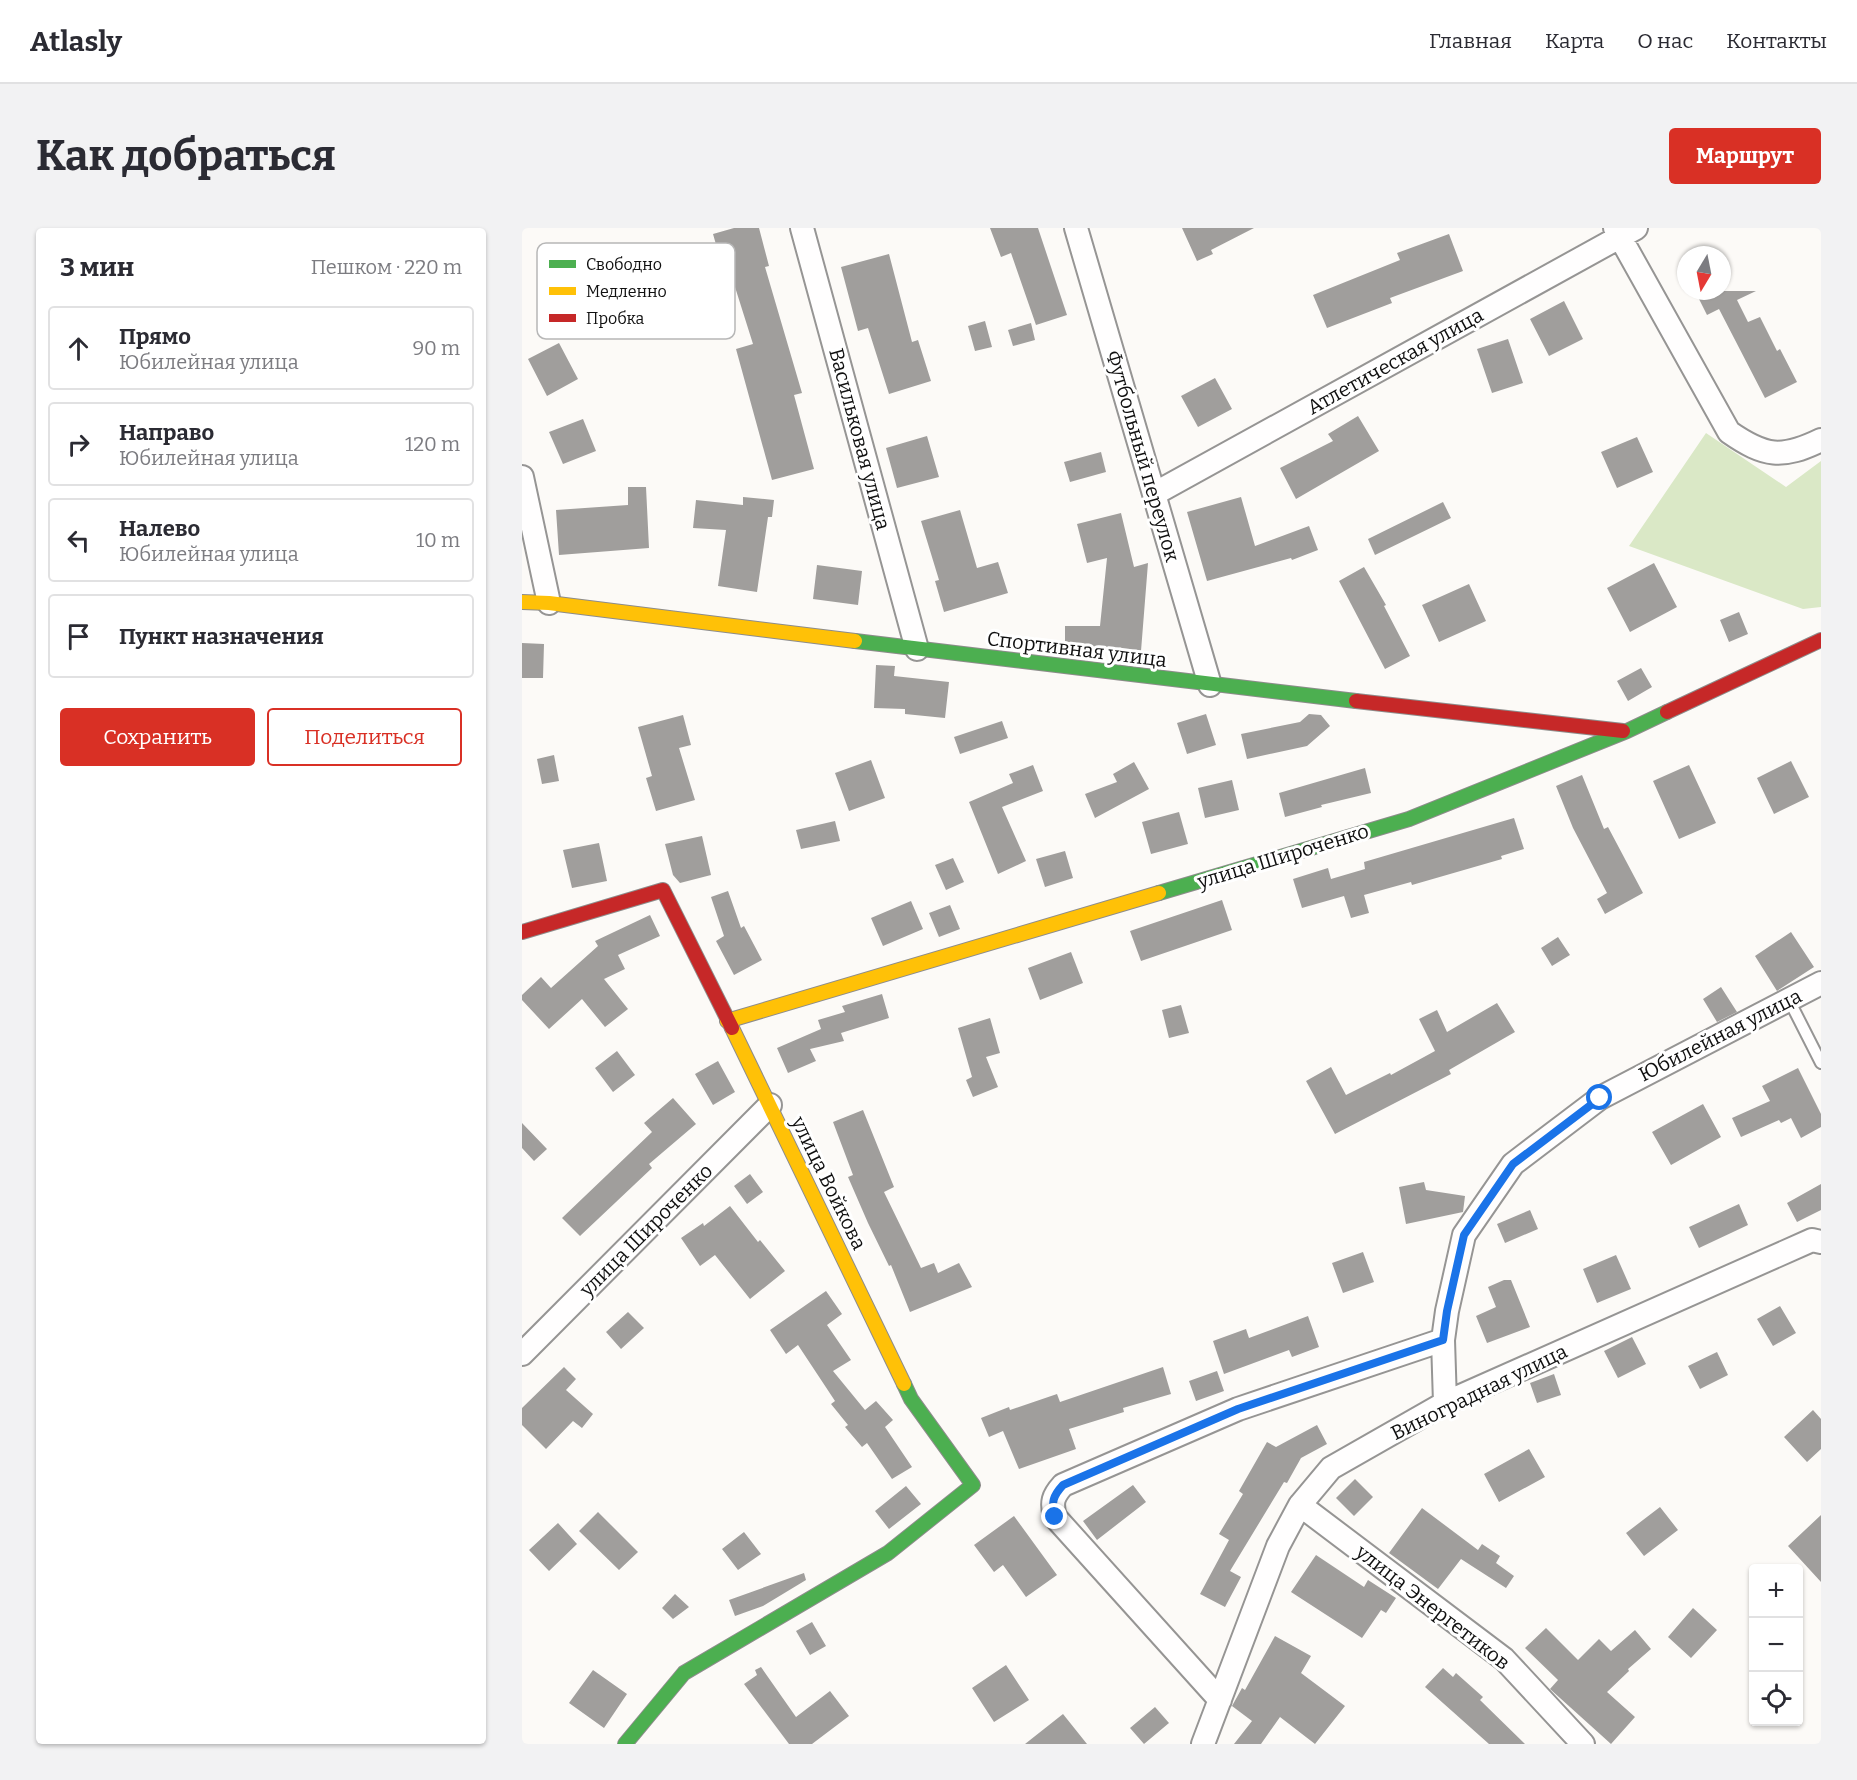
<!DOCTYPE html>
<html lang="ru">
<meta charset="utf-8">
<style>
:root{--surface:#fff;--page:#f2f2f3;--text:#2b2b33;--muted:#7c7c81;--line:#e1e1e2;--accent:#d93025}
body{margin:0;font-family:Bitter,serif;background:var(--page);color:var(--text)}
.controls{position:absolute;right:18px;bottom:18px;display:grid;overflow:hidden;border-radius:6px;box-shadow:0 2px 4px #0004}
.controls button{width:54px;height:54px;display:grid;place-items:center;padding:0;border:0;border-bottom:2px solid var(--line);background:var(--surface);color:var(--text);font:30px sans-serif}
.compass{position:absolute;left:1155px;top:18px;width:54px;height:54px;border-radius:50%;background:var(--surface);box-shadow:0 2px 4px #0004;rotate:190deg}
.stop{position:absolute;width:18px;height:18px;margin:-14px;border:4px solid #1a73e8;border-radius:50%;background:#fff}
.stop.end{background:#1a73e8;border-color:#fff;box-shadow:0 2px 6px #0008}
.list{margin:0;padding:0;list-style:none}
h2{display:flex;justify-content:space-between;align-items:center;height:78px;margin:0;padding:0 24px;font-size:26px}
h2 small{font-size:20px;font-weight:400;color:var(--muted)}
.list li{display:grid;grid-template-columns:39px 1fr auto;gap:18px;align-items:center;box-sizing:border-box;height:84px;margin:0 12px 12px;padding:0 12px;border:2px solid var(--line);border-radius:6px}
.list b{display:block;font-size:22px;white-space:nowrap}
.list p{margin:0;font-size:20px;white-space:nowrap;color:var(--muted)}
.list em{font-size:20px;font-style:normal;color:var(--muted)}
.actions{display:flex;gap:12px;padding:18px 24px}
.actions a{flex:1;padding:14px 0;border:2px solid var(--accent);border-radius:6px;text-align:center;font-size:21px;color:var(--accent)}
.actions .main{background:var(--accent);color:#fff}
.icon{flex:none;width:33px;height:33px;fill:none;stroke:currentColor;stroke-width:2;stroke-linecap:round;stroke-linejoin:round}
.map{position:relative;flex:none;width:1299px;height:1516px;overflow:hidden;border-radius:6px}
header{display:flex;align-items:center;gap:36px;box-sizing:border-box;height:84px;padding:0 30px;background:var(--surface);border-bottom:2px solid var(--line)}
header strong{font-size:28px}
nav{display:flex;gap:33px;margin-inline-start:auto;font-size:21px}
.intro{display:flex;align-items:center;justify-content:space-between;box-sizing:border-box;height:144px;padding:0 36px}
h1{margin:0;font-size:42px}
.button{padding:15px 27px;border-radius:6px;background:var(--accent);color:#fff;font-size:21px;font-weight:700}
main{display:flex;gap:36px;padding:0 36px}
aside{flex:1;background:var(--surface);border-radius:6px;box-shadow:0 2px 4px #0004}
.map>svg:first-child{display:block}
.forest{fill:#dae8c6}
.building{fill:#a09e9c}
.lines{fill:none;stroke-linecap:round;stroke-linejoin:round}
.lane-casing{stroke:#969594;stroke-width:14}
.street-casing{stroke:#969594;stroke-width:26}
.fast-casing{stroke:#8d8c8b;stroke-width:16}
.slow-casing{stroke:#8d8c8b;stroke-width:16}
.jam-casing{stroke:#8d8c8b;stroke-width:16}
.lane{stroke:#fffefe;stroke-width:10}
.street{stroke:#fffefe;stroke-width:22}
.fast{stroke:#4caf50;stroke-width:14}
.slow{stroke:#ffc107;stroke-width:14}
.jam{stroke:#c62828;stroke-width:14}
.route{stroke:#1a73e8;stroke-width:8}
.labels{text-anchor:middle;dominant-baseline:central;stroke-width:6;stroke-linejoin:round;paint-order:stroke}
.street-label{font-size:20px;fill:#101010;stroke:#fff}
.key{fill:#fff;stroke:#b7b7b7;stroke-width:1.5}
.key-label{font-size:16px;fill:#101010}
</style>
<header>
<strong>Atlasly</strong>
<nav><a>Главная</a><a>Карта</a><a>О нас</a><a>Контакты</a></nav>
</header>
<div class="intro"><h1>Как добраться</h1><a class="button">Маршрут</a></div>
<main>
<aside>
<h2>3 мин<small>Пешком · 220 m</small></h2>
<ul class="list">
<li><svg class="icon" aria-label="ahead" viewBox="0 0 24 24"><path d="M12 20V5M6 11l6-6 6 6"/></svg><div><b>Прямо</b><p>Юбилейная улица</p></div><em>90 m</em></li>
<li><svg class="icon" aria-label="right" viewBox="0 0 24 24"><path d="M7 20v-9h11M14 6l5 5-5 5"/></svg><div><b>Направо</b><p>Юбилейная улица</p></div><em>120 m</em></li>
<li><svg class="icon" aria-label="left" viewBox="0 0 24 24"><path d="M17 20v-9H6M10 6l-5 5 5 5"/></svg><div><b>Налево</b><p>Юбилейная улица</p></div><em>10 m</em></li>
<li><svg class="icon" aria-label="arrive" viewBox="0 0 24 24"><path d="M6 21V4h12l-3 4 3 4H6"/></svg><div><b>Пункт назначения</b></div></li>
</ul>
<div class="actions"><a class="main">Сохранить</a><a>Поделиться</a></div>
</aside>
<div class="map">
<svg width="1299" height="1516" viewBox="0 0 1299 1516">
<rect width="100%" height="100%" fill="#fcfaf7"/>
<path class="forest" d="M1184,205L1264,259L1299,233V379L1281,381L1107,318Z"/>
<path class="building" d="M212,0H237L247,38L243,39L280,165L272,167L292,241L250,252L214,121L231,116L213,59L177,70L171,51L201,41L191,6Z
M468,0H516L545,87L514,97L489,25L479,29Z
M660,0H732L689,22L691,26L675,33Z
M927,6L941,43L868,70L870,75L805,100L791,67L878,32L875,25Z
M367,26L390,114L396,112L409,153L367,166L346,100L336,103L319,39Z
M1173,63H1234L1215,72L1226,94L1238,89L1255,123L1258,121L1275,154L1243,170L1197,81L1185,87Z
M1042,73L1061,111L1027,128L1008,91Z
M463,93L470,119L453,123L446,98Z
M509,95L513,112L491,118L486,102Z
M986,111L1001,155L970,165L955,121Z
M37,115L56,151L25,168L6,131Z
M693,150L710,181L676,199L659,168Z
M836,188L857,223L774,271L758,240L811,213L806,206Z
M61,191L74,223L41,236L27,204Z
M405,208L417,249L375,260L364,220Z
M1115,209L1131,244L1095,260L1079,224Z
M579,224L584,244L548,254L542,234Z
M106,259H124L127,320L37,327L34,282L106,277Z
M221,269L252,272L250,289H246L235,364L196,358L204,302L171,300L174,272L221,277Z
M719,269L733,318L787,298L796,322L770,332L769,330L685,353L665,284Z
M921,274L929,290L853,327L846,311Z
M438,282L455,340L476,334L486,365L422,384L413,353L417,352L399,293Z
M599,285L612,339L626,335L619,423L543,416V398H578L585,330L565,335L555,296Z
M1132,335L1155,379L1108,404L1085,360Z
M295,337L340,343L336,377L291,371Z
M842,339L864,377L862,378L888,428L863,441L817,353Z
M947,356L964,393L917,414L900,377Z
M1217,384L1226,406L1207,414L1198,392Z
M0,415L22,416L21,450H0Z
M354,437L373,438L372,448L427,454L423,490L383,486V481L352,480Z
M1119,440L1130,459L1106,473L1095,453Z
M684,486L694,517L665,526L655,495Z
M787,486L799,487L808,498L785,518L725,531L719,506L778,494Z
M161,487L169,517L157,520L173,572L134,583L124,550L130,548L116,499Z
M480,493L486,510L438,526L432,509Z
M32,527L37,553L20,556L15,531Z
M349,532L363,570L327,583L313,545Z
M1269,533L1287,569L1252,586L1235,550Z
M612,534L627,561L573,590L563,566L595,554L591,546Z
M511,537L521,563L480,579L504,633L476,646L447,574L491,555L487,546Z
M1167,537L1194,595L1157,611L1131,553Z
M843,540L849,565L799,577L800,579L763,589L757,565Z
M1060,547L1082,601L1086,599L1121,665L1083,686L1075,671L1085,665L1051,600L1034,558Z
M710,552L717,582L683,590L676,560Z
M657,584L666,616L629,626L620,594Z
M992,590L1002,621L979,628L980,631L890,657L889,654L842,667L847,685L829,690L822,668L780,680L771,651L806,640L809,651L843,641L842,634Z
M313,593L318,613L279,621L274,602Z
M180,608L189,647L158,655L151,647L143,616Z
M77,615L85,653L50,660L41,622Z
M543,623L551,650L523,659L514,631Z
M431,630L442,654L424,662L413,637Z
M206,663L219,700L222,698L240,732L212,747L194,713L202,708L189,669Z
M700,672L710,702L619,733L608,703Z
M389,673L401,701L361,718L349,690Z
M428,677L438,701L417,709L407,685Z
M128,687L138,708L96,727L103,741L82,751L106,781L83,799L60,771L27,801L0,772V767L19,749L29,760L76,718L73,713Z
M1269,704L1292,739L1255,763L1233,728Z
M1036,709L1048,727L1030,738L1019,720Z
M549,724L561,755L518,772L506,740Z
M1199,759L1215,784L1195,794L1181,771Z
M360,766L367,790L319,805L322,813L288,821L294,833L266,845L255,820L299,801L296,792L323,784L320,778Z
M975,775L993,804L927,842L929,846L813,906L784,853L809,839L824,867L868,845L869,847L913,823L897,791L915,782L925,804Z
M659,777L667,805L647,810L640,782Z
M468,790L478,825L464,829L476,859L451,869L444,852L450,849L436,800Z
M95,823L113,847L91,864L73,840Z
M196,833L213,864L191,877L173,846Z
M1276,840L1299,886V899L1279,910L1269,890L1259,895L1257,892L1219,909L1210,890L1248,873L1240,858Z
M151,870L174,896L127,936L130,940L58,1008L40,990L130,904L122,895Z
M1181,876L1199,909L1149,937L1130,904Z
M341,882L372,959L362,964L399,1040L412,1035L416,1045L437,1035L450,1059L388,1084L369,1037L367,1038L346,995L326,949L331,947L311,894Z
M0,895L25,921L12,933L0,920Z
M228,946L241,964L225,976L212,958Z
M902,954L904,962L943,968L941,984L884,996L877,959Z
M1299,956V982L1275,994L1265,975Z
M1217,976L1226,997L1177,1020L1167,999Z
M208,978L236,1014L238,1012L263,1043L228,1071L193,1027L178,1038L159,1010L181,995L182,998Z
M1008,982L1016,1001L983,1015L975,996Z
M841,1024L852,1054L821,1065L810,1035Z
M1094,1027L1109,1061L1075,1075L1061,1041Z
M982,1052H989L1008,1099L965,1115L954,1088L974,1079L966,1059Z
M304,1063L320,1086L305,1097L329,1132L311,1143L343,1182L354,1173L371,1192L363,1199L390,1239L370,1251L345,1215L340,1219L323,1199L326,1197L309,1176L313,1173L276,1117L264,1126L248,1102Z
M1258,1078L1274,1105L1251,1118L1235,1091Z
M106,1084L122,1100L99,1121L84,1104Z
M786,1088L797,1119L770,1129L767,1122L702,1146L691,1113L724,1101L727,1110Z
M1110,1109L1124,1136L1096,1150L1082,1123Z
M1195,1124L1206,1147L1178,1161L1166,1138Z
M42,1139L54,1151L44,1162L71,1186L60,1200L51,1193L24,1221L0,1197V1180Z
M641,1139L649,1166L601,1180L602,1184L547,1201L554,1221L497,1241L481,1203L467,1209L459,1190L487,1179L488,1182L535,1166L538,1174Z
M695,1143L702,1163L674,1173L667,1153Z
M1032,1146L1039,1167L1015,1175L1008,1155Z
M1291,1182L1299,1191V1221L1285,1234L1262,1209Z
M795,1197L805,1216L779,1230L765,1255L762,1254L708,1343L719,1349L703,1379L678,1366L707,1312L697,1306L721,1266L717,1263L745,1214L754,1219Z
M1007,1221L1023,1249L977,1274L962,1246Z
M833,1251L851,1269L832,1288L814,1270Z
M611,1257L624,1274L575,1312L561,1293Z
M384,1258L399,1276L367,1301L353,1283Z
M1138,1279L1156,1302L1122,1328L1104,1305Z
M900,1280L956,1322L960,1316L978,1328L974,1335L992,1348L984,1360L939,1331L916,1361L867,1325Z
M76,1284L116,1324L97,1342L57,1303Z
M1299,1287V1354L1266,1318Z
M492,1288L535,1347L504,1369L481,1337L472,1344L452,1317Z
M36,1295L55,1316L27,1343L7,1322Z
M222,1304L239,1326L216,1342L200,1321Z
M794,1327L842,1359L846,1352L874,1370L864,1385L859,1382L840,1410L769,1364Z
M282,1345L284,1352L241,1378L213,1388L207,1372Z
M153,1366L167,1379L151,1391L140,1380Z
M1171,1380L1195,1402L1169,1430L1146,1409Z
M290,1394L304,1418L288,1427L274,1403Z
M1024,1400L1056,1432L1077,1411L1089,1423L1113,1402L1129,1421L1106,1441L1107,1443L1085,1464L1113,1489L1089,1516L1028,1461L1036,1452L1003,1420Z
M753,1408L789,1428L779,1445L823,1478L793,1516L758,1489L739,1516H712L730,1493L710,1478L720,1460L723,1462Z
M484,1437L507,1472L472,1494L450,1460Z
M239,1439L274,1489L308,1463L327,1488L290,1516H267L222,1456L235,1447L233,1442Z
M921,1440L931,1449L934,1445L961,1469L958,1472L1003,1516H967L903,1459Z
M71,1442L105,1466L82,1500L47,1475Z
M633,1479L647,1495L622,1516L608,1500Z
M541,1486L565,1516H503Z"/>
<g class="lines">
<g class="lane-casing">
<path id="lane" d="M1267,772L1299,835"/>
</g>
<g class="street-casing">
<path id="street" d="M280,0L395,421
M554,0L688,457
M1093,0L1207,204C1243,229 1260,231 1299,212
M0,249L27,375
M632,266L1114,0
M0,1126L248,877
M923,1175L921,1112L925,1083L942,1007L991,936L1078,870L1299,755
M778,1277L982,1431L1061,1516
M698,1472L533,1289C529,1274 531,1268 541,1257L716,1181L921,1112
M681,1516L756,1318L778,1277L809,1240L923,1175L1290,1012L1299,1014"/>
</g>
<g class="fast-casing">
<path id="fast" d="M333,413L834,473
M637,665L887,591L1105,503L1145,484
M103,1516L162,1445L366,1325L451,1257L389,1171L382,1156"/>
</g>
<g class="slow-casing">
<path id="slow" d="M0,374L27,375L333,413
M205,793L637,665
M210,800L382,1156"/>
</g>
<g class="jam-casing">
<path id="jam" d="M834,473L1101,503
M1145,484L1299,412
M0,704L141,662L210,800"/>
</g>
<use href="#lane" class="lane"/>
<use href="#street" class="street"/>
<use href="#fast" class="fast"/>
<use href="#slow" class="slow"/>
<use href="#jam" class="jam"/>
</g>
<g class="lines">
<path class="route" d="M533,1289C529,1274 531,1268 541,1257L716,1181L921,1112L925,1083L942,1007L991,936L1078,870"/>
</g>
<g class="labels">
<g class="street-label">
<text transform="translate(873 133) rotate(-29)">Атлетическая улица</text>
<text transform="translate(338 211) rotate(75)">Васильковая улица</text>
<text transform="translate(621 228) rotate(74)">Футбольный переулок</text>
<text transform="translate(555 421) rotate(7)">Спортивная улица</text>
<text transform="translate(761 628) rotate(-17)">улица Широченко</text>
<text transform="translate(1198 807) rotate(-27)">Юбилейная улица</text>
<text transform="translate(307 955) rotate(64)">улица Войкова</text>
<text transform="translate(124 1002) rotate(-45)">улица Широченко</text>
<text transform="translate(957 1164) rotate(-26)">Виноградная улица</text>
<text transform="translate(911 1379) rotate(38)">улица Энергетиков</text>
</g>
</g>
<rect x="15" y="15" width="198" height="96" rx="9" class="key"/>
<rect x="27" y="32" width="27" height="8" fill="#4caf50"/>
<rect x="27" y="59" width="27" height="8" fill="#ffc107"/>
<rect x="27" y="86" width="27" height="8" fill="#c62828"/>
<g class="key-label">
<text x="64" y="42">Свободно</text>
<text x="64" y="69">Медленно</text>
<text x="64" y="96">Пробка</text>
</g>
</svg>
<div class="controls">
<button>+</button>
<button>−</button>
<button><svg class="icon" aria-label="locate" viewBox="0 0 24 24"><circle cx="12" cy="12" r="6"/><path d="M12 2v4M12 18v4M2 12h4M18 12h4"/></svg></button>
</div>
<svg class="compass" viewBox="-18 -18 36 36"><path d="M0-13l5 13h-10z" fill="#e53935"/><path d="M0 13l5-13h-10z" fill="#7c7c81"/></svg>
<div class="stop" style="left:1078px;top:870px"></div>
<div class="stop end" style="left:533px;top:1289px"></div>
</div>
</main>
